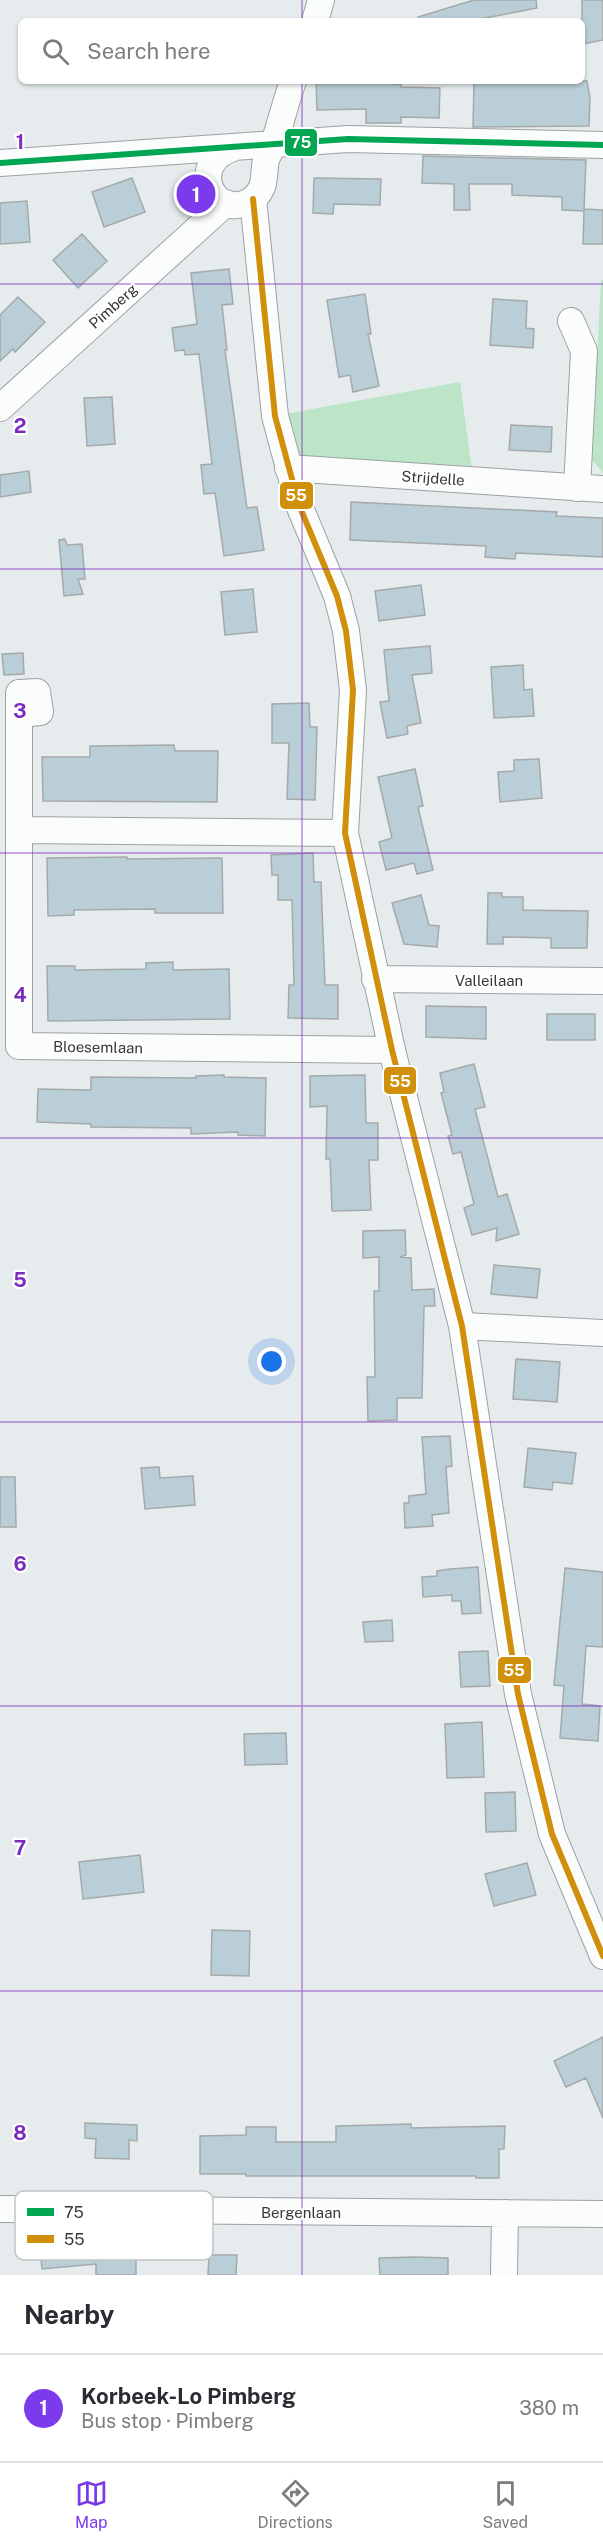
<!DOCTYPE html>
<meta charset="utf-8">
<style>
:root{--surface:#fff;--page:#f2f2f3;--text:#2b2b33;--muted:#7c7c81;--line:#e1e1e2;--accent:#7c3aed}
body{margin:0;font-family:"Public Sans",sans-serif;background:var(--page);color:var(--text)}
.you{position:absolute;left:272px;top:1362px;width:21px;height:21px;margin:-15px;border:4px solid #fff;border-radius:50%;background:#1a73e8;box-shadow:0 0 0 9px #1a73e833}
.badge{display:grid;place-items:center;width:39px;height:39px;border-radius:50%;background:var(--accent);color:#fff;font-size:20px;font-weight:700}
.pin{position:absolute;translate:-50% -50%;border:3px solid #fff;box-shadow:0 2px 6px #0006}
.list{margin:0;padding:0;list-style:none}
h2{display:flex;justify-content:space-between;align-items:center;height:78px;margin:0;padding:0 24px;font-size:26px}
h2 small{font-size:20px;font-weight:400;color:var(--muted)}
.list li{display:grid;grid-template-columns:39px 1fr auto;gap:18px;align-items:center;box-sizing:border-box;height:108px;padding:0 24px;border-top:2px solid var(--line)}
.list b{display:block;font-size:22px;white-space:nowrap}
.list p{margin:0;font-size:20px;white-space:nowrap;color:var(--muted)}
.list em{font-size:20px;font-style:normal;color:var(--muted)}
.icon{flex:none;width:33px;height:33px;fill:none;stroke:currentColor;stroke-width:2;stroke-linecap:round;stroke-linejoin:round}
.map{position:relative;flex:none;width:603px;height:2275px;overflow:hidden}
.search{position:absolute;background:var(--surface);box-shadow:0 2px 4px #0004;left:18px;right:18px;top:18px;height:66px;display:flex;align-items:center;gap:15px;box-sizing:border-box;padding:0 21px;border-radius:9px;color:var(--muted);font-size:22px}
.sheet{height:186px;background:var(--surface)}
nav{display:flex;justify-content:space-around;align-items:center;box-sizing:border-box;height:84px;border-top:2px solid var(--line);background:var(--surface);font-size:16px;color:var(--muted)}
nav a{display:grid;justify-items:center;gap:3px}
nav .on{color:var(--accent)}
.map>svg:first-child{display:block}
.green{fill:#bce5c7}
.building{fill:#b9ced6;stroke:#a5a9aa;stroke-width:1.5}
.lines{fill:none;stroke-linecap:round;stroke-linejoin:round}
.minor-casing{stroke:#9da1a2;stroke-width:28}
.minor{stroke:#fbfcfc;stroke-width:26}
.bus-1-casing{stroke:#fff;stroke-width:10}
.bus-2-casing{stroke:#fff;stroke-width:10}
.bus-1{stroke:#00a651;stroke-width:6}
.bus-2{stroke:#d0900b;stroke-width:6}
.grid{fill:none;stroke:#7b2cbf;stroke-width:1.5;stroke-opacity:0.55}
.labels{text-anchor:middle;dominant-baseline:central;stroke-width:4.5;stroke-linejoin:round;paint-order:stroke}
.street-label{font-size:15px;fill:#343939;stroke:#fff}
.key{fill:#fff;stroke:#c2c4c4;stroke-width:1.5}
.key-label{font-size:16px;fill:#343939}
.grid-label{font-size:20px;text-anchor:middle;font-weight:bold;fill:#7b2cbf;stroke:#fff;stroke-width:4.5;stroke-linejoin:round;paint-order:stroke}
.line-badge{stroke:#fff;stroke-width:2}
.badge-label{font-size:16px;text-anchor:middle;font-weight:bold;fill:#fff}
</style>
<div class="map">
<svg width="603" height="2275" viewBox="0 0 603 2275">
<rect width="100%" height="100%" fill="#e6eced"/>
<path class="green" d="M601,280H603V473L592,460Z
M460,382L472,470L300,458L294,455L285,414Z"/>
<path class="building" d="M474,0H536L537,8L470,21H419L418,17Z
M582,0H603V40L582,44Z
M316,81H393V84H401V87L440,88L439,118L401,117V123H366V109L317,110Z
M474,81H587L590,98L589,126L473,127Z
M423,156L586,160L584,209L603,210V244H583L584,211L562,210V197L512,195V184H469L470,210H454V184L422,183Z
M132,178L145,212L104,227L92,192Z
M314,178L381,179L380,205L334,204L333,214L313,213Z
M27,201L30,242L0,244V203Z
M82,234L107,261L78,288L53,260Z
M229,269L233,304L222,305L227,350H225L247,508L257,507L264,550L224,556L215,493L204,494L201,465L212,464L199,354L185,355L184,350L175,351L172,328L197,324L191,273Z
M365,294L371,334H368L379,386L353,392L350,375L339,377L327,300Z
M18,297L45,322L15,352L13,349L0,361V315Z
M493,299L527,301L526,328L534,329L533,348L490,345Z
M112,397L115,444L87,446L84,398Z
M511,425L552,427L551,452L509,450Z
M29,471L31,492L0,497V475Z
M351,502L557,512L556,516L603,518V557L516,553L515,559L485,557L486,546L350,540Z
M65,539L67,545L82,544L85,579H78L83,594L64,596L59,540Z
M421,585L425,615L379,621L375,591Z
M253,589L257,632L225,635L221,592Z
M430,646L432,673L412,675L421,723L407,726L408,734L387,738L380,702L389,701L384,650Z
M23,653L24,674L4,675L2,654Z
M523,665L524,690L532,689L534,716L494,718L491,667Z
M309,703L310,727H317L315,800L287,799L289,743H272V704Z
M174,745L175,751H218L217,802L43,801L42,757H90V746Z
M539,759L542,798L500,802L498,772L514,771V760Z
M415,769L423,806L418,807L433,870L417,874L414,863L386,870L379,842L392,838L378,777Z
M313,853L314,882H321L325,985H338V1019L288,1018L289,985H294L292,900H278V875H272L271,855Z
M127,857V859L222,858L223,913H155V909L74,910V915L48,916L47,858Z
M488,893H502V897H523V910L588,911L587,948H551V938L503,937V944H487Z
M421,895L429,925L439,926L437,947L404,944L392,903Z
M173,962V970L229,969L230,1019L48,1021L47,966H75V970L146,969V963Z
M426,1006L486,1007V1039L426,1037Z
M547,1014H595V1040H547Z
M474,1064L485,1107L475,1109L498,1197L507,1194L519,1234L496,1241L497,1228L472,1235L464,1208L474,1204L461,1152L453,1154L448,1136L452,1135L441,1093L444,1092L440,1073Z
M224,1075V1077L266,1078L265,1136L238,1135V1132L191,1134V1128L91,1127V1124L37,1122L38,1089L91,1090V1077L196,1078V1076Z
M365,1075L366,1123H378V1160H369L371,1210L332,1211L330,1159H326L327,1106L310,1107V1076Z
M405,1230L406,1255L400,1257L411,1258L412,1290L434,1289L435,1306H424L422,1398H397V1420L368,1421L367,1377H375L374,1291H379V1257L363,1258V1231Z
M494,1265L540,1269L537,1298L491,1294Z
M516,1359L560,1362L557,1402L513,1399Z
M450,1436L452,1466L446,1467L449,1513L432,1515L433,1526L405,1528L404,1503H409V1496L426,1494L422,1437Z
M528,1448L576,1453L572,1484L553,1482L552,1490L524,1487Z
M159,1467L160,1478L193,1476L195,1505L145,1509L141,1468Z
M0,1477H15L16,1527H0Z
M478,1567L481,1613L462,1614L461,1601H452V1595L423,1597L422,1577L437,1576V1571L450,1569Z
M565,1568L603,1572V1647L586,1646L582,1704L600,1706L598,1741L560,1738L564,1686L554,1685Z
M392,1620L393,1641L365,1642L363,1622Z
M488,1651L490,1686L461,1687L459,1652Z
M482,1722L484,1777L447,1778L445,1724Z
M286,1733L287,1764L245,1765L244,1734Z
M515,1792L516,1831L486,1832L485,1793Z
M140,1855L144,1892L83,1899L79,1862Z
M527,1863L536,1895L494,1906L485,1874Z
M212,1930L250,1931L249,1976L211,1975Z
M603,2037V2118L586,2078L566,2087L554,2061Z
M85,2123L137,2125V2141L129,2140V2159L95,2158L96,2139L85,2138Z
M411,2124V2128L505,2126L504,2149H499V2178H476V2176H246V2174H200V2136L246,2135V2127H276V2142H336V2126Z
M73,2236V2243H111L110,2252H136V2275H96V2264L42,2269L39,2239Z
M209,2255H237L236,2275H208Z
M414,2257L448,2258V2275H380L379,2258Z"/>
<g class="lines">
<g class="minor-casing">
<path id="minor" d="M315,21L321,0
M233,148C189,162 210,217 246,203C253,200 259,194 262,187C265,179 264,168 266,160C268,154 272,148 274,143C281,122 286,101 293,81
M0,163L348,139L603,145
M253,199L275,416L299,505L337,596L346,631L353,690L345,833L392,1050L462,1326L518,1694L552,1834L603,1956
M571,321L584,351L577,488
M0,408L226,203
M288,468L603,489
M19,714L40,712L37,692L19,693V830
M345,833L19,830V1046L392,1050
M375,979L603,981
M462,1326L603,1333
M0,2209L603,2214
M504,2275L505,2213"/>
</g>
<use href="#minor" class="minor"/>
<g class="bus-1-casing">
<path id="bus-1" d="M0,163L348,139L603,145"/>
</g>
<g class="bus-2-casing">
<path id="bus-2" d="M253,199L275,416L299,505L337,596L346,631L353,690L345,833L392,1050L462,1326L518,1694L552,1834L603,1956"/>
</g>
<use href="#bus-1" class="bus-1"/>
<use href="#bus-2" class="bus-2"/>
</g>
<path class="grid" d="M302,0V21M302,81V2275M0,284H603M0,569H603M0,853H603M0,1138H603M0,1422H603M0,1706H603M0,1991H603"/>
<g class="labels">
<g class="street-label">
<text transform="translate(113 306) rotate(-42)">Pimberg</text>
<text transform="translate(433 478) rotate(4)">Strijdelle</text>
<text x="489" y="980">Valleilaan</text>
<text transform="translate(98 1047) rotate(1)">Bloesemlaan</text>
<text x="301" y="2212">Bergenlaan</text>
</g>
</g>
<rect x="15" y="2191" width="198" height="69" rx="9" class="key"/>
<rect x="27" y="2208" width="27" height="8" fill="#00a651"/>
<rect x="27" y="2235" width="27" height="8" fill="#d0900b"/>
<g class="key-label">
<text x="64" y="2218">75</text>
<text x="64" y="2245">55</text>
</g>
<g class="grid-label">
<text x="20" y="149">1</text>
<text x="20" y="433">2</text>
<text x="20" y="718">3</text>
<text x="20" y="1002">4</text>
<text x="20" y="1287">5</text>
<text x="20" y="1571">6</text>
<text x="20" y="1855">7</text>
<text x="20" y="2140">8</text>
</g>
<g class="line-badge">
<rect x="284" y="128" width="34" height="29" rx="6" fill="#00a651"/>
<rect x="279" y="481" width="35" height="29" rx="6" fill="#d0900b"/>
<rect x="383" y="1066" width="34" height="29" rx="6" fill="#d0900b"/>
<rect x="497" y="1656" width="35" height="28" rx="6" fill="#d0900b"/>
</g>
<g class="badge-label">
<text x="301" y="148">75</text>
<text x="296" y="501">55</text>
<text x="400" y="1087">55</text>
<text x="514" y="1676">55</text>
</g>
</svg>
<div class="you"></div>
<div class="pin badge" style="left:196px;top:194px">1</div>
<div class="search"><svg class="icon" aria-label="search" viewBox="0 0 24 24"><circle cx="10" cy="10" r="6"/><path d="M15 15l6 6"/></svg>Search here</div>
</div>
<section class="sheet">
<h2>Nearby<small></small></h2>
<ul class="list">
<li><span class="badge">1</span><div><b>Korbeek-Lo Pimberg</b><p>Bus stop · Pimberg</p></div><em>380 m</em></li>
</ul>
</section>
<nav>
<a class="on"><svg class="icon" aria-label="map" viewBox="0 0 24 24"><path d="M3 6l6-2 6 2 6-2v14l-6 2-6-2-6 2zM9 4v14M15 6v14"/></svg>Map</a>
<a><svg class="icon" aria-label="directions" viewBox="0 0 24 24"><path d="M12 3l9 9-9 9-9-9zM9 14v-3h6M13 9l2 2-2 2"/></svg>Directions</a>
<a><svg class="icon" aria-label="saved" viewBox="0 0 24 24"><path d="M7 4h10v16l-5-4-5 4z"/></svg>Saved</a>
</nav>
